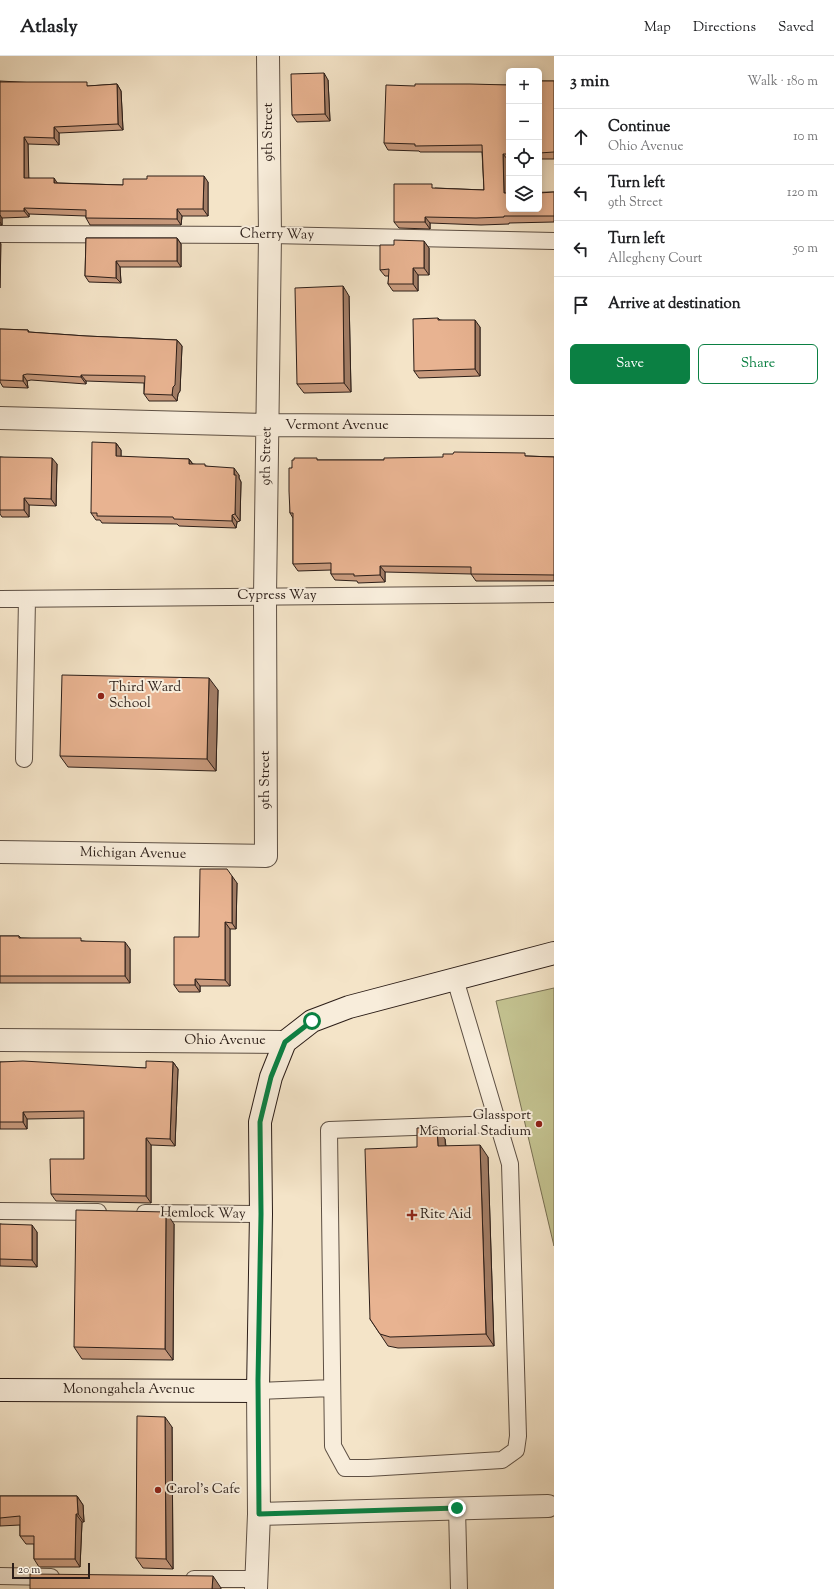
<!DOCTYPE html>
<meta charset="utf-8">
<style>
:root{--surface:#fff;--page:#f6f6f6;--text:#202124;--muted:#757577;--line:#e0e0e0;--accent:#0b8043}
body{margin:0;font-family:"Sorts Mill Goudy",serif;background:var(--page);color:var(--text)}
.controls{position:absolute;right:12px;top:12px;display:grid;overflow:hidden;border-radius:6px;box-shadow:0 2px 10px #0003}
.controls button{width:36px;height:36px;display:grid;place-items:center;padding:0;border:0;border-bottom:1px solid var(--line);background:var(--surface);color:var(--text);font:20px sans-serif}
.scale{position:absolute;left:12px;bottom:10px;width:78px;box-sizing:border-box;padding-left:4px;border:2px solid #2c1e18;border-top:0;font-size:11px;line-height:14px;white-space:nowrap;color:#2c1e18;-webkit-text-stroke:3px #f8eddb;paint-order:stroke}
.stop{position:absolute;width:12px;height:12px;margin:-9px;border:3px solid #0b8043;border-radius:50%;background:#fff}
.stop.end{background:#0b8043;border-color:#fff;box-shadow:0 1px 4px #0008}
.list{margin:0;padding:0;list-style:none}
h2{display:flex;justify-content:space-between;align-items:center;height:52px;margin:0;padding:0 16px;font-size:17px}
h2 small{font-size:13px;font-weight:400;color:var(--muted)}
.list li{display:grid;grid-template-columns:26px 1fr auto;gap:12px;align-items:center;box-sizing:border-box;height:56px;padding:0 16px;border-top:1px solid var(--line)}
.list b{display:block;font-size:15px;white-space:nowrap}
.list p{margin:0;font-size:13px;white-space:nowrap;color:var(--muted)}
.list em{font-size:13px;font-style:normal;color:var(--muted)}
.actions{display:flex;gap:8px;padding:12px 16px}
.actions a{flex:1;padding:9px 0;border:1px solid var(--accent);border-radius:6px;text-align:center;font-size:14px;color:var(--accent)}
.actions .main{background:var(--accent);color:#fff}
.icon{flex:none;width:22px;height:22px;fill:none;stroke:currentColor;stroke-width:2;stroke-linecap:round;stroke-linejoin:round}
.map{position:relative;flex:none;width:554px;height:1533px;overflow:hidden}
header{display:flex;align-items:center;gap:24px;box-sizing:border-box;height:56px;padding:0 20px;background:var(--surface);border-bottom:1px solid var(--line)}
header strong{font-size:19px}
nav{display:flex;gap:22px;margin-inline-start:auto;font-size:14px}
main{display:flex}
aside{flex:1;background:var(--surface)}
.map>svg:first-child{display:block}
.green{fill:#c3c290;stroke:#787054}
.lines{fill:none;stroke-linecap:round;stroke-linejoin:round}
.service-casing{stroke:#5e5044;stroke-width:18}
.minor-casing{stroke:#5e5044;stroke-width:24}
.secondary-casing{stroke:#2c1e18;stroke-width:24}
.service{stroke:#f8eddb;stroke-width:16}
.minor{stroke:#f8eddb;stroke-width:22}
.secondary{stroke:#f8eddb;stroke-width:22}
.wall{fill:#c89a7d;stroke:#2c1e18}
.shaded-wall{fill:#a27d66;stroke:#2c1e18}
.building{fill:#e8b391;stroke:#2c1e18}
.route{stroke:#0b8043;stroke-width:5}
.poi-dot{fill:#8f2418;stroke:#f8eddb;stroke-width:1.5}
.labels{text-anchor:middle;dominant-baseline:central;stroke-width:4;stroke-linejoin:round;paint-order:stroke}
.street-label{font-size:14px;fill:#2c1e18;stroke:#f8eddb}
.poi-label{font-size:14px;fill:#2c1e18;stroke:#f8eddb;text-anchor:start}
</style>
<header>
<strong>Atlasly</strong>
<nav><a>Map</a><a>Directions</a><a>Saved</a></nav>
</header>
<main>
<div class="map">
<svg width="554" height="1533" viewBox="0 0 554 1533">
<rect width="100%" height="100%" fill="#f4e4c8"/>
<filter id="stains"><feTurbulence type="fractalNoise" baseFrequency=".005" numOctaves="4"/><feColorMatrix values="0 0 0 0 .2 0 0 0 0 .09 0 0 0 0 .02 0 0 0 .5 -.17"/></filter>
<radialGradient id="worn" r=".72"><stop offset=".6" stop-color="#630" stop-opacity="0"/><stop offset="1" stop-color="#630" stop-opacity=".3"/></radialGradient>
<path class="green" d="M554,932V1190L496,945Z"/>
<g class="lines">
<g class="service-casing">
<path id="service" d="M0,178L270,179L554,185
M0,543L554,538
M24,703L27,543
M455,923L510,1108L518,1380L516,1394L502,1404L368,1412H345L333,1390L329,1074L498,1068
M0,1155L98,1156
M145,1157L261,1158
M258,1335L332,1332
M457,1452L459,1533
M0,1520L51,1521
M194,1523H256"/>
</g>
<g class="minor-casing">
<path id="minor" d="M0,362L267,369L554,371
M0,796L266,800L265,540L270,179L268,0
M0,984L285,986
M259,1458L548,1450
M256,1533L259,1458L258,1335"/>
</g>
<g class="secondary-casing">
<path id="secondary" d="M0,1334L258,1335L261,1158L260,1066L271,1021L285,986L312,965L349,951L554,897"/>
</g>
<use href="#service" class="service"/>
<use href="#minor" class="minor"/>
<use href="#secondary" class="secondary"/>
</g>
<path class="wall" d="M328,24L330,65L297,66L292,59Z
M0,25L89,30L117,28L121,35L123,74L59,77V89L28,88V122L58,127L123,129L208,126V160H182L181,169H90L86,162V160L29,158V161L2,162V169H0Z
M539,25H554V103H539Z
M509,29V104H508V137L554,136V166L509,167V168L481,169L430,167V173L399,172L394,166L435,132L484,134L482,96H420L419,95L388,94L384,87L415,30Z
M86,182H177L181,188V211H120L121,227L89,226L85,220Z
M429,192V219H418V235H393L388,228L389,220H385L380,214Z
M349,240L351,336L304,337L297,328Z
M438,262L440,264L480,271V320L419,322L414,315Z
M0,273L28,274L29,276L86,280L177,284L182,290L180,335L178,338L177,345H149L144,338V327L86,325V328L31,324L27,325L28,332L3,331L0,326Z
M116,387L121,394V401L189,403L193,408L206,410L239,419V422L241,426L240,465L237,466L236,472L179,470L177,468L102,467L100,464H96L91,457Z
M527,400L554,401V525H476L471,518L385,516V526L358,527L357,525L335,524L331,518V514L298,515L293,508V462L290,457L292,412L294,404H384Z
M0,401L57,408L56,450L29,449V461H2L0,458Z
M218,634L216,715L68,711L60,700Z
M237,827L236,873H230V930H200V936H179L174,929L199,881Z
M0,880H19L21,882L83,885L130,893V927H0Z
M0,1006L146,1012L173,1006L178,1013L175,1090L151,1089V1147L56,1145L51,1138L84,1103V1062L27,1063V1073H0Z
M445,1083L446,1090L488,1101L494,1290L398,1292L388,1290L370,1263L417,1091Z
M0,1168L37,1176V1211L0,1210Z
M174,1168L173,1304L82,1303L74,1291Z
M172,1371L173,1513L143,1512L136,1502Z
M0,1440H77L83,1449L84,1466H82L80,1511H39L34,1503V1488H26L20,1480V1469L0,1470Z"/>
<path class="shaded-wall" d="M324,17L328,24L330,65L325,58Z
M117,28L121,35L123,74L118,68Z
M54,71L59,77V89L54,82Z
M24,81L28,88L29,128L24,122Z
M503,98L508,104L509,144L504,137Z
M204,120L208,126V160L203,153Z
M54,122L58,128L54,127Z
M24,152L29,158V161L24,155Z
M177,153L182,160L181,169L177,163Z
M0,159L2,162V169L0,166Z
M425,161L430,167V173L425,166Z
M177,182L181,188V211L177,205Z
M424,185L429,192V219L424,212Z
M0,186L1,188L0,232Z
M116,205L120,211L121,227L116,222Z
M413,212L418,219V235L413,228Z
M343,230L349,240L351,336L344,327Z
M475,264L480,271V320L475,313Z
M177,284L182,290L180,335L178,338L177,345L172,339Z
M23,319L27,325L28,332L23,325Z
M81,319L86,325V328L81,321Z
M116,387L121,394V407L116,400Z
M52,402L57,408L56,450L51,443Z
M189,403L194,410L189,408Z
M234,412L239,419V422L241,426L240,465L235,458Z
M24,442L29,449V461L24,454Z
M232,459L237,466L236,472L232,465Z
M380,510L385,516V526L380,519Z
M209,622L218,634L216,715L207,703Z
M232,820L237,827L236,873L232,867Z
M225,866L230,873V930L225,924Z
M125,886L130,893V927L125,920Z
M195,923L200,930V936L195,929Z
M173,1006L178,1013L175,1090L170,1083Z
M23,1056L27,1063V1073L23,1066Z
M437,1071L445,1083L446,1102L438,1090Z
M146,1082L151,1089V1147L146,1140Z
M480,1089L488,1101L494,1290L486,1278Z
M166,1156L174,1168L173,1304L165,1293Z
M32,1169L37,1176V1211L32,1204Z
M165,1361L172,1371L173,1513L166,1503Z
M77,1440L83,1449L84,1466L78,1458Z
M76,1458L82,1466L80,1511L75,1503Z
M213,1520L221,1532V1533H212Z"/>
<path class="building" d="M324,17L325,58L292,59L291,18Z
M539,25H554V96L539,97Z
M0,26H87V30L117,28L118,68L54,71V82L24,81V122H54V127L123,129V123H147V120H204L203,153H177V163L86,162V154L24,152V155H0Z
M415,28H470L509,29V98H503L504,137H509V153H539V137L554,136V160H504V161L476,162L425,161V166H394V128H432V132L484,134L482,89L415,90V88L384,87L386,29L415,30Z
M86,182H177V205H116V222L85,220Z
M394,184L424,185V212H413V228H388L389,213L380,214V189H394Z
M343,230L344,327L297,328L295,232Z
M438,262V264H475V313L414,315L413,263Z
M0,273L28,274V276L86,280L177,284L175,329L173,331L172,339L144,338L145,320L81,319V321L27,318L23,319V325L0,324Z
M92,386L116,387V400L189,403V408H205V410L234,412V419H236L235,458L232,459V465L174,463L173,461L97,460V457H91Z
M454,396L525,397V400L554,401V519L471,518V511L380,510V519L354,520V518H331V507L293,508V457H290L289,435V412H292V404H294V402H317V404H384V402L443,401V398H453Z
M0,401L52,402L51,443L24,442V454H0Z
M62,619L209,622L207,703L60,700Z
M200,813H227L232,820V867L225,866V924L195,923V929H174V881H199Z
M0,880H19V882H81V885L125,886V920H0Z
M23,1005L146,1012V1005L173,1006L170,1083L146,1082V1140L51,1138L50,1103H84V1055L23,1056V1066H0V1006Z
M437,1071L438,1090L480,1089L486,1278L390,1281L380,1278L370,1263L365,1093L417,1091V1072Z
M76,1154L166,1156L165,1293L74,1291Z
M0,1168L32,1169V1204L0,1203Z
M137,1360L165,1361L166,1503L136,1502Z
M0,1440H77L78,1458H76L75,1503H34V1480H20V1460L0,1462Z
M30,1518L213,1520L212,1533H30Z"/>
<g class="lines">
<path class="route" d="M312,965L285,986L271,1021L260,1066L261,1158L258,1324L259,1458L457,1452"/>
</g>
<g class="poi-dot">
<circle cx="101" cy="640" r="4"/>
<circle cx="539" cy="1068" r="4"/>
<path d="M410 1153h4v4h4v4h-4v4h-4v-4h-4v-4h4z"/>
<circle cx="158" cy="1434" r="4"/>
</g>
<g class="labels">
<g class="street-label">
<text transform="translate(269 76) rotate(-90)">9th Street</text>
<text transform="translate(277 179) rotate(1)">Cherry Way</text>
<text x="337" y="370">Vermont Avenue</text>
<text transform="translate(267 400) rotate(-89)">9th Street</text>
<text x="277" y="540">Cypress Way</text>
<text transform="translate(266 724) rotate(-90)">9th Street</text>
<text transform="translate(133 798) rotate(1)">Michigan Avenue</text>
<text x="225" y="985">Ohio Avenue</text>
<text transform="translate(203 1158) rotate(1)">Hemlock Way</text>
<text x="129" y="1334">Monongahela Avenue</text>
</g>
<g class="poi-label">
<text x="109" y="632">Third Ward<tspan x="109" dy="16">School</tspan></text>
<text x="531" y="1060" text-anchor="end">Glassport<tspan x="531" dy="16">Memorial Stadium</tspan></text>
<text x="420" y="1159">Rite Aid</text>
<text x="166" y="1434">Carol's Cafe</text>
</g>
</g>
<rect width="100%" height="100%" filter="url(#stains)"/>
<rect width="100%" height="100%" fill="url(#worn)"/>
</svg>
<div class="controls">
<button>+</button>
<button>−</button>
<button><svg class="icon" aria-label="locate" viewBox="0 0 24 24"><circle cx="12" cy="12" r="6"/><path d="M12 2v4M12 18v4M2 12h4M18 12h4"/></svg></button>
<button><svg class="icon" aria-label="layers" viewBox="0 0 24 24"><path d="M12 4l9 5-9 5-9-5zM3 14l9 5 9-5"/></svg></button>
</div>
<div class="scale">20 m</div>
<div class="stop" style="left:312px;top:965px"></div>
<div class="stop end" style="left:457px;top:1452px"></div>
</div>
<aside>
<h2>3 min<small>Walk · 180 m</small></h2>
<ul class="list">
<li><svg class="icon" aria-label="ahead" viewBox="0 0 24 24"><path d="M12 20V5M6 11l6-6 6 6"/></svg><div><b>Continue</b><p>Ohio Avenue</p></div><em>10 m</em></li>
<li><svg class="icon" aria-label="left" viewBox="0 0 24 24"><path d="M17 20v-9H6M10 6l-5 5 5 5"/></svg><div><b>Turn left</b><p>9th Street</p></div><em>120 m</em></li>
<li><svg class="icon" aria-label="left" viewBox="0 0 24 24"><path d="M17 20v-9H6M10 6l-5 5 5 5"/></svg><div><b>Turn left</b><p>Allegheny Court</p></div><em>50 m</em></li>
<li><svg class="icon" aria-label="arrive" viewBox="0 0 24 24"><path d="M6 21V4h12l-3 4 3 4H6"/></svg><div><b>Arrive at destination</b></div></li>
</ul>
<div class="actions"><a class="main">Save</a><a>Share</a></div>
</aside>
</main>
